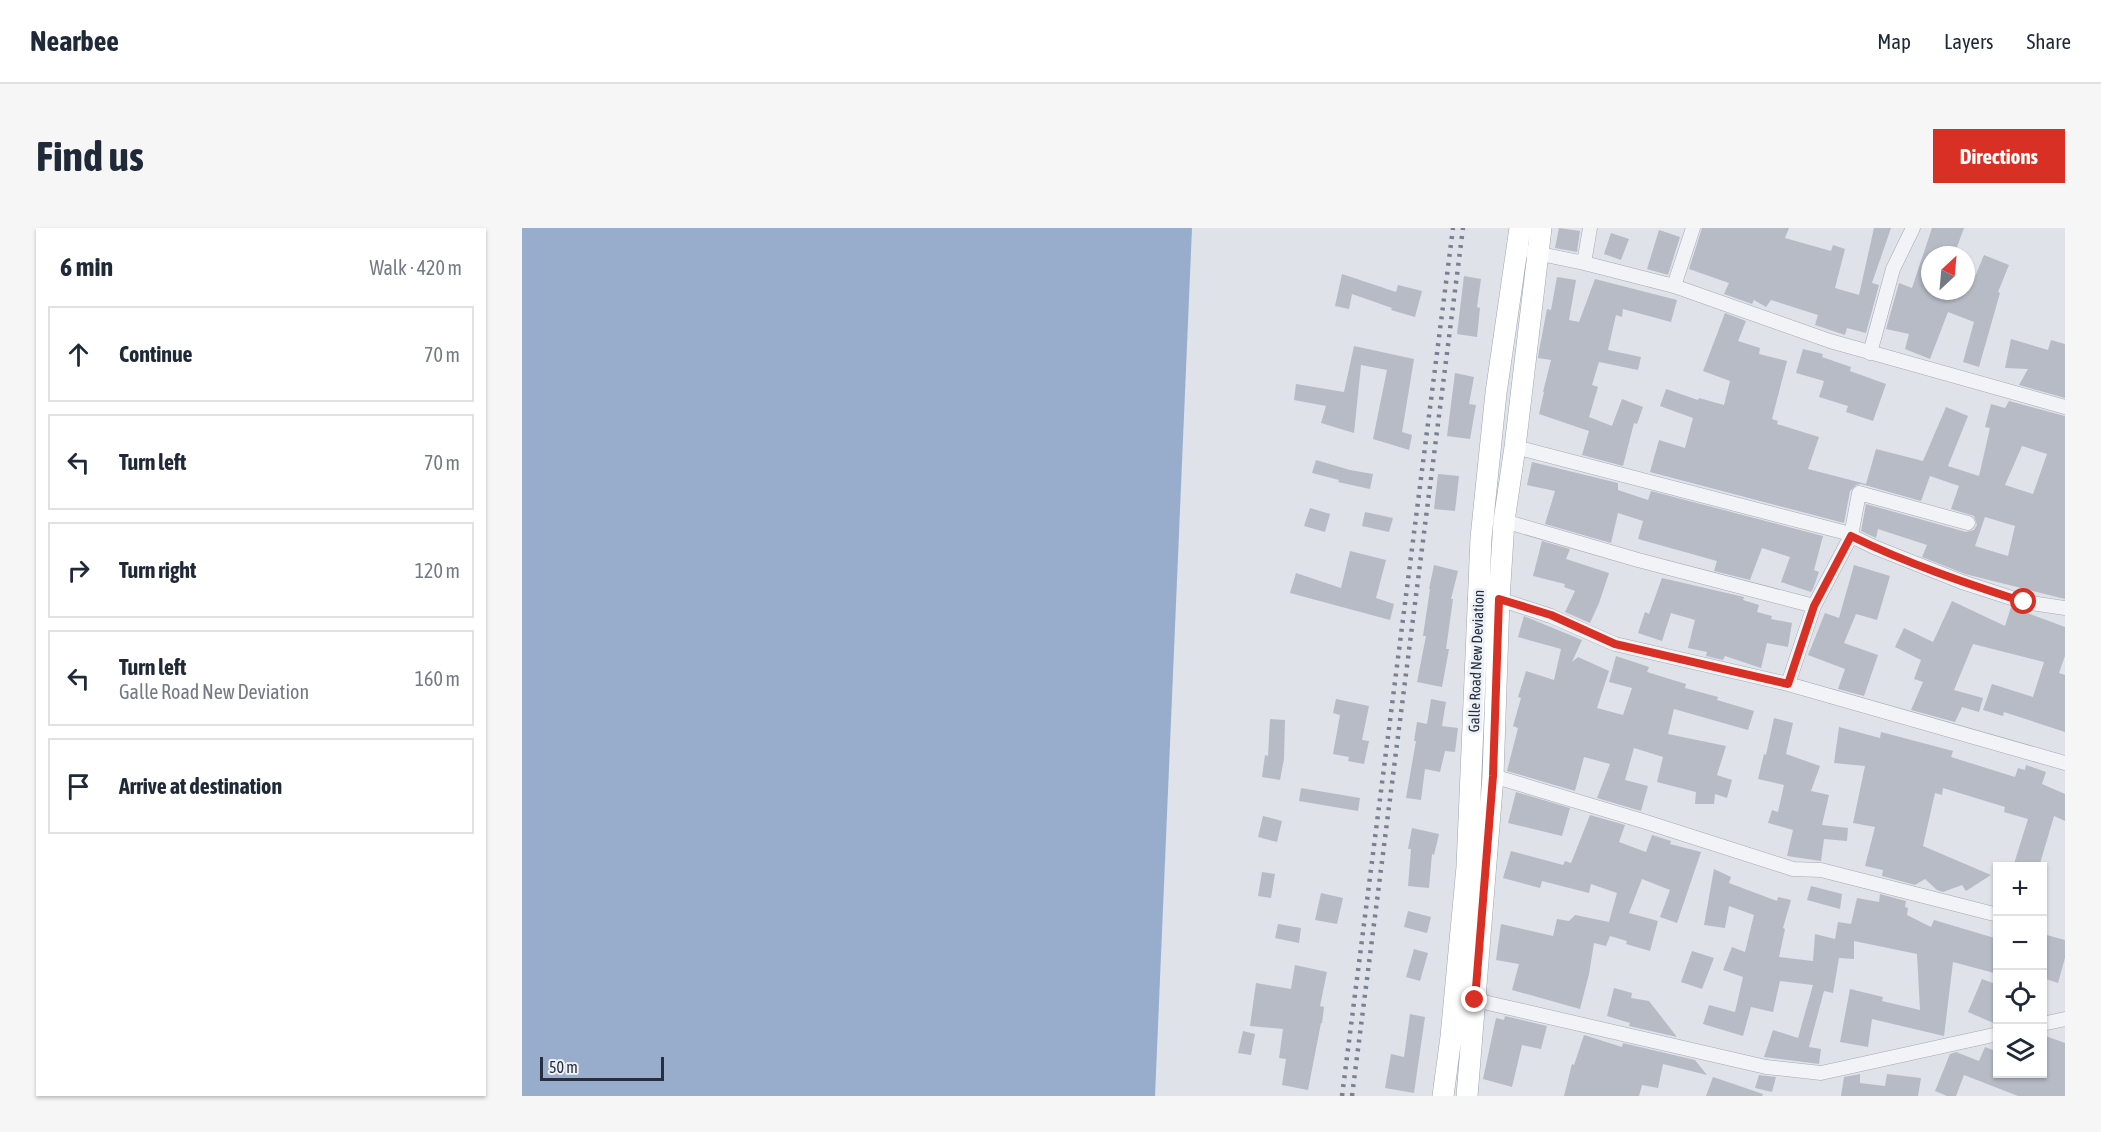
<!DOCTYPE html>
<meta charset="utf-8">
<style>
:root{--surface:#fff;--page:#f6f6f7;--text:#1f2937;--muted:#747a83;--line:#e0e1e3;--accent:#d93025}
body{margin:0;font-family:"Asap Condensed",sans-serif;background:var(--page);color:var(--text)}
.controls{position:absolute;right:18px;bottom:18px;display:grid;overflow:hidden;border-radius:0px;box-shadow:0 2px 4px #0004}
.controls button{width:54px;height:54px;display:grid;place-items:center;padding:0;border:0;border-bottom:2px solid var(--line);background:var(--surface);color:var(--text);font:30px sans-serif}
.compass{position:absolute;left:1399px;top:18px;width:54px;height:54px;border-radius:50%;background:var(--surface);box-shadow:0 2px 4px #0004;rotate:26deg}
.scale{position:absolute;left:18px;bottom:15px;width:124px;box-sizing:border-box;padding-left:6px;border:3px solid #272e41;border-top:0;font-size:16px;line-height:21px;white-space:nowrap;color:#272e41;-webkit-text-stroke:4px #eef1f6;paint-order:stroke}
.stop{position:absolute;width:18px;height:18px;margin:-14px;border:4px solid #d93025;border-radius:50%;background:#fff}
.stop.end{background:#d93025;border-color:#fff;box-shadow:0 2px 6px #0008}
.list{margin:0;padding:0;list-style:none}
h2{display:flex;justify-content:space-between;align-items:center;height:78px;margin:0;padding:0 24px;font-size:26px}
h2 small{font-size:20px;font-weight:400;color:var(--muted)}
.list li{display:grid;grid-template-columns:39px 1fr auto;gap:18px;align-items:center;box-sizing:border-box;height:96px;margin:0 12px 12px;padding:0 12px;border:2px solid var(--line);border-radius:0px}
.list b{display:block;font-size:22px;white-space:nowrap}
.list p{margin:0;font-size:20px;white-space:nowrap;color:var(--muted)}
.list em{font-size:20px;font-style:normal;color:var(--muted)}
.icon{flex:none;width:33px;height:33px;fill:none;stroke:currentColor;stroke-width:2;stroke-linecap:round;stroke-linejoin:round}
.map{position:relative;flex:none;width:1543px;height:868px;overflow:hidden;border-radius:0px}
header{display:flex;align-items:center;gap:36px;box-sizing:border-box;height:84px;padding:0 30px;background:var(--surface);border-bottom:2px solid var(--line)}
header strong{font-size:28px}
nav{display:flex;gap:33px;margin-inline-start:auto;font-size:21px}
.intro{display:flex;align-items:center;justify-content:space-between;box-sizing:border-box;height:144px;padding:0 36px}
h1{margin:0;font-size:42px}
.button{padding:15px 27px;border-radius:0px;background:var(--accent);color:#fff;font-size:21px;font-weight:700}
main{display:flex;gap:36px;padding:0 36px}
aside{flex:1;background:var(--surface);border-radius:0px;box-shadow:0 2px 4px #0004}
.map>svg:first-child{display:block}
.water{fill:#98accb}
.building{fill:#b6bbc6;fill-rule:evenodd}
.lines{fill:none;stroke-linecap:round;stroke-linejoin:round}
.street-casing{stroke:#a4a8b3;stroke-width:15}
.primary-casing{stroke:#9ea5b5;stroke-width:22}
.street{stroke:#f2f3f7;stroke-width:14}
.primary{stroke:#fff;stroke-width:21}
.rail{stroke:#788093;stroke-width:4.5;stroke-dasharray:3 6;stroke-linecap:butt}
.route{stroke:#d93025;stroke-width:8}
.labels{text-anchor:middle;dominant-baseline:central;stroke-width:6;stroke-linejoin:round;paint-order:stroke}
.street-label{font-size:15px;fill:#272e41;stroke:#eef1f6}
</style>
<header>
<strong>Nearbee</strong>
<nav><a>Map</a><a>Layers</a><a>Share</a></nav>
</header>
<div class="intro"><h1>Find us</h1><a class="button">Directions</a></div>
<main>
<aside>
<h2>6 min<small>Walk · 420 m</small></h2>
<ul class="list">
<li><svg class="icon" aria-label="ahead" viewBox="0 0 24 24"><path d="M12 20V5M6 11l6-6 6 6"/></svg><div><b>Continue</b></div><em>70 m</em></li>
<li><svg class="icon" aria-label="left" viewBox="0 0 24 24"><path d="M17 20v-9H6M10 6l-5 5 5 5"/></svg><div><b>Turn left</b></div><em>70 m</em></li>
<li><svg class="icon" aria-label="right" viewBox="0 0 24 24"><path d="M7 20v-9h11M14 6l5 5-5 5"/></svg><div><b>Turn right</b></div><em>120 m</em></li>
<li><svg class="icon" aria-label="left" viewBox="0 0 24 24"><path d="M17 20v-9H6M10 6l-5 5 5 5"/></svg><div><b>Turn left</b><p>Galle Road New Deviation</p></div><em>160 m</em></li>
<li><svg class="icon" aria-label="arrive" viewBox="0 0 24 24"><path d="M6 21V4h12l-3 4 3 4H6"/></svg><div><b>Arrive at destination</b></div></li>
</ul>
</aside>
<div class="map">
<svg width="1543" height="868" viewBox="0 0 1543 868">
<rect width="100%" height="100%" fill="#dfe2e9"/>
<path class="water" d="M0,0H670L633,868H0Z"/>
<path class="building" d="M1037,0L1058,3L1055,24L1033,20Z
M1180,0H1267L1263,10L1309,23L1311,17L1323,21L1313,60L1337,67L1352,0H1369L1350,55L1357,57L1344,105L1325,100L1323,107L1293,97L1296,87L1249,72L1244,79L1232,72L1230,76L1202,66L1207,55L1167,41Z
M1410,0H1442L1432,27H1408V63H1447L1462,27L1487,37L1476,64L1478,65L1457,139L1441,134L1452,94L1426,84L1408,131L1383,121L1387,106L1364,101L1377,55L1390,60Z
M1137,2L1158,9L1146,47L1125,41Z
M1089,5L1107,11L1099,32L1082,26Z
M820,46L874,64L876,57L900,63L893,89L869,82L870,80L830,66L827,81L813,78Z
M942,48L959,51L955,79L958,80L955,109L935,106Z
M1035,49L1054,52L1047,92L1057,94L1073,51L1155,72L1149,94L1101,81L1100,89L1094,87L1086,122L1119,129L1116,142L1077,134L1070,157L1076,159L1067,189L1090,198L1100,171L1121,179L1115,196L1112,195L1101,238L1060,227L1067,203L1017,186L1022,164H1021L1029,132L1016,130L1017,123L1025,81L1029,82Z
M1203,85L1224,93L1216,113L1238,120L1237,126L1265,133L1250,191L1256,193L1255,196L1297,209L1286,241L1344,256L1354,221L1401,233L1424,179L1446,188L1426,238L1457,248L1468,200L1463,199L1469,176L1483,180L1487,173L1543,188V371L1443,346L1400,329L1405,317L1356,301L1354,310L1339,303L1344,276L1444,304L1452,302L1455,297L1452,288L1429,281L1437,258L1408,248L1399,273L1339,256L1334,257L1328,263L1322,295L1128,244L1137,212L1163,220L1171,190L1138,178L1144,161L1176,172L1177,170L1202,177L1208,153L1181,143ZM1500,218L1525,226L1511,266L1483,257ZM1463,289L1493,298L1486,328L1453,318Z
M1489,111L1526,122L1529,112L1543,116V170L1497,157L1506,141L1483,140Z
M832,118L892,131L880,204L890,207L887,222L851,211L865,142L839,137L832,205L799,195L804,178L772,172L774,156L822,164Z
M1281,121L1301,126L1300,129L1329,139L1328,143L1364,156L1351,193L1324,184L1326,178L1297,169L1302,153L1274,145Z
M933,145L952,149L947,176L954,177L948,211L925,208Z
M794,232L828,242L851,246L848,261L816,254L817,252L790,245Z
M1010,234L1096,255V262L1126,272L1129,263L1301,308L1292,342L1297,344L1291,361L1289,364L1259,354L1268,329L1240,320L1228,352L1192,343L1195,333L1116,311L1121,293L1096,285L1089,315L1023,296L1033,263L1005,257Z
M916,246L937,248L933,283L912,281Z
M788,280L808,286L803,304L782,298Z
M843,284L871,290L867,304L840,298Z
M1020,313L1048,321L1044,331L1087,345L1077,375L1068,395L1043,384L1053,363L1042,359L1043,356L1011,348Z
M828,323L864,332L854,370L872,376L868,392L768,365L774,345L819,360Z
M912,337L936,343L929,371H931L924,421H927L920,459L895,454L904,408H901L908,361H907Z
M1332,337L1368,348L1355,392L1334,386L1322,415L1356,427L1342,468L1316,461L1323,441L1286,427L1303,385L1317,390Z
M1140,350L1222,369L1221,372L1237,377L1235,384L1250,388L1249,391L1270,395L1266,419L1245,415L1239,440L1203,428L1201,432L1184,428L1185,424L1166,420L1173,392L1149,385L1140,413L1116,405L1123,384L1127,386Z
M1430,373L1483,398L1489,379L1543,399V428L1537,445L1543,447V504L1482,484L1481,488L1461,482L1470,456L1511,469L1522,434L1451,416L1432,462L1461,470L1457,484L1440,479L1433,494L1389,482L1401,454L1392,451L1399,432L1373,419L1382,400L1411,414Z
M1002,388L1060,412L1050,434L1056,429L1087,443L1075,480L1101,487L1110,460L1087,454L1094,428L1127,439L1125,444L1164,456L1163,460L1196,469L1195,472L1232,483L1226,502L1152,481L1146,506L1204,518L1195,547L1210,552L1205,570L1193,566L1192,576H1173L1174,564L1135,554L1141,529L1112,520L1103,552L1126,558L1119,583L1075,570L1088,536L1062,529L1053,563L985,543L996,500L991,498L999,470L996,469L1004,443L1032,452L1039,421L996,409Z
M814,471L847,478L840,512L847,513L842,536L826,533L827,529L811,526L818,487L811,485Z
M909,471L924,474L920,498L936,500L933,524L923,523L918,544L903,541L899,572L884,570L894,513H892L895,494L905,496Z
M1252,490L1271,495L1264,526L1298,538L1289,563L1307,567L1300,597L1326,600L1325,613L1302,611L1299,633L1265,628L1271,602L1246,595L1250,582L1256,584L1262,557L1236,551L1242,526L1244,527Z
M748,491L763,492L762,531L758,552L740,549L743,527L746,528Z
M1317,499L1358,510L1359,504L1431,523L1429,529L1493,549L1496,540L1503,542L1504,537L1524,544L1520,556L1543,566V593L1532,588L1517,639H1491L1506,591L1482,584L1483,579L1421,560L1420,567L1413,565L1401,618L1469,647L1444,663L1440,657L1421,664L1415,662L1403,651L1393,657L1360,648L1361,642L1343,638L1353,599L1331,595L1343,538L1312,535Z
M779,560L838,570L836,583L777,573Z
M994,564L1048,580L1040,608L986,595Z
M1068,587L1103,597L1097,614L1124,624L1130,607L1149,613L1148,616L1179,624L1155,695L1138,689L1148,662L1120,651L1107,685L1136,693L1128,723L1104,716L1105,713L1088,708L1084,718L1072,715L1067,746L1058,781L990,762L997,736L974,732L979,696L1031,708L1035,691L1047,693L1053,687L1087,694L1095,665L1069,656L1067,665L1020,653L1018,660L981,650L989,623L1041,637L1043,633L1049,635Z
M741,588L760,593L755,614L736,609Z
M890,600L917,606L912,627L910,626L907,660L886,658L889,621H886Z
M1192,641L1209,649L1207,655L1255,673L1256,669L1269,672L1261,700L1263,701L1257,729L1291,733L1293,706L1313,711L1316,694L1329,696L1335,670L1357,674L1358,666L1384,673L1383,679L1386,680L1385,687L1409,699L1412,692L1476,711V731L1472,745L1431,734L1422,808L1350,791L1346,819L1318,814L1328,761L1361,769L1360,773L1398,782L1395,726L1332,713V731L1317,730L1311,765L1302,763L1287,819L1299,821L1297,836L1242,829L1251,802L1276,810L1291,757L1258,753L1251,784L1229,779L1221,808L1181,796L1187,777L1213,784L1221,749L1201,742L1210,719L1223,724L1232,687L1207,678L1203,700L1182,697Z
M740,644L753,646L749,670L736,668Z
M1289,658L1320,666L1318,681L1285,672Z
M799,665L821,670L815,696L793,692Z
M886,683L909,689L905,705L882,699Z
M756,696L779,700L777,715L753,710Z
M1521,706L1543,712V730L1536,755L1521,750Z
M892,721L906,725L898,753L884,749Z
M1170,723L1192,730L1180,761L1159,754Z
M773,737L805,744L798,778L802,779L800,795H799L786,862L760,857L764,831L757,830L761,801L728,798L734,755L769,761Z
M1460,751L1476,757V797L1446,784Z
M1092,760L1110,765L1109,770L1127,773L1155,809L1107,798L1108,795L1085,788Z
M888,786L903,789L892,865L863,860L869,826L882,829Z
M983,788L1025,798L1019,821L1000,817L990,859L961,851L974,790L982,792Z
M721,803L733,806L729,827L716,825Z
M1062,807L1100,819L1101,815L1173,832L1185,847L1141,836L1136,860L1120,857L1117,868H1042L1050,836L1052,837Z
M1521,807L1543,815V868H1496L1442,847L1434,868H1425L1413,863L1428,826L1434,824L1457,833L1463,819L1476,824V846H1521Z
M1338,846V855L1363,858L1365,846L1399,850L1396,868H1319L1322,849Z
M1237,847L1254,849L1250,864L1233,860Z
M1191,849L1241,866L1240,868H1184Z"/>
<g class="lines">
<g class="street-casing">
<path id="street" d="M1009,24L1062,35L1152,58L1308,113L1543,179
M1062,35L1068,0
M1152,58L1171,0
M1348,125L1371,41L1391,0
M993,219L1321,304L1352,319L1440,354L1502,374L1543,380
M982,293L1116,332L1292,378
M977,371L1029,388L1093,416L1266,456L1543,535
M1266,456L1292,378L1329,308L1337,265L1446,295
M971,548L1124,594L1271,641L1299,642L1476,687
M953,772L1244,839L1299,845L1476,806
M1520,796L1543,791"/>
</g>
<g class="primary-casing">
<path id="primary" d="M921,868L929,809L945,639L959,310L974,165L998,0
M945,868L971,548L977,371L982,293L993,219L1019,0"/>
</g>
<use href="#street" class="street"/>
<use href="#primary" class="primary"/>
<path class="rail" d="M820,868L931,0
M830,868L941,0"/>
</g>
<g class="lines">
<path class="route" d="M953,772L971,548L977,371L1029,387L1093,416L1266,456L1292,378L1329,308C1384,335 1443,355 1502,374"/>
</g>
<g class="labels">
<g class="street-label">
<text transform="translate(954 433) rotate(-88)">Galle Road New Deviation</text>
</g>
</g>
</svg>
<div class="controls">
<button>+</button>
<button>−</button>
<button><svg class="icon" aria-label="locate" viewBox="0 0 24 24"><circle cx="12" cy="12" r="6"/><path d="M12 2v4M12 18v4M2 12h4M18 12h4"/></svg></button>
<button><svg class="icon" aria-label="layers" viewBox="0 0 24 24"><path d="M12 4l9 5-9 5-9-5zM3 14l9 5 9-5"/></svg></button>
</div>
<svg class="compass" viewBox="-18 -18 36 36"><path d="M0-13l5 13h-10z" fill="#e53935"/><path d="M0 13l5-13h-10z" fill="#747a83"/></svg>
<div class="scale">50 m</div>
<div class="stop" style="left:1502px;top:374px"></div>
<div class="stop end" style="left:953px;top:772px"></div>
</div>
</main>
